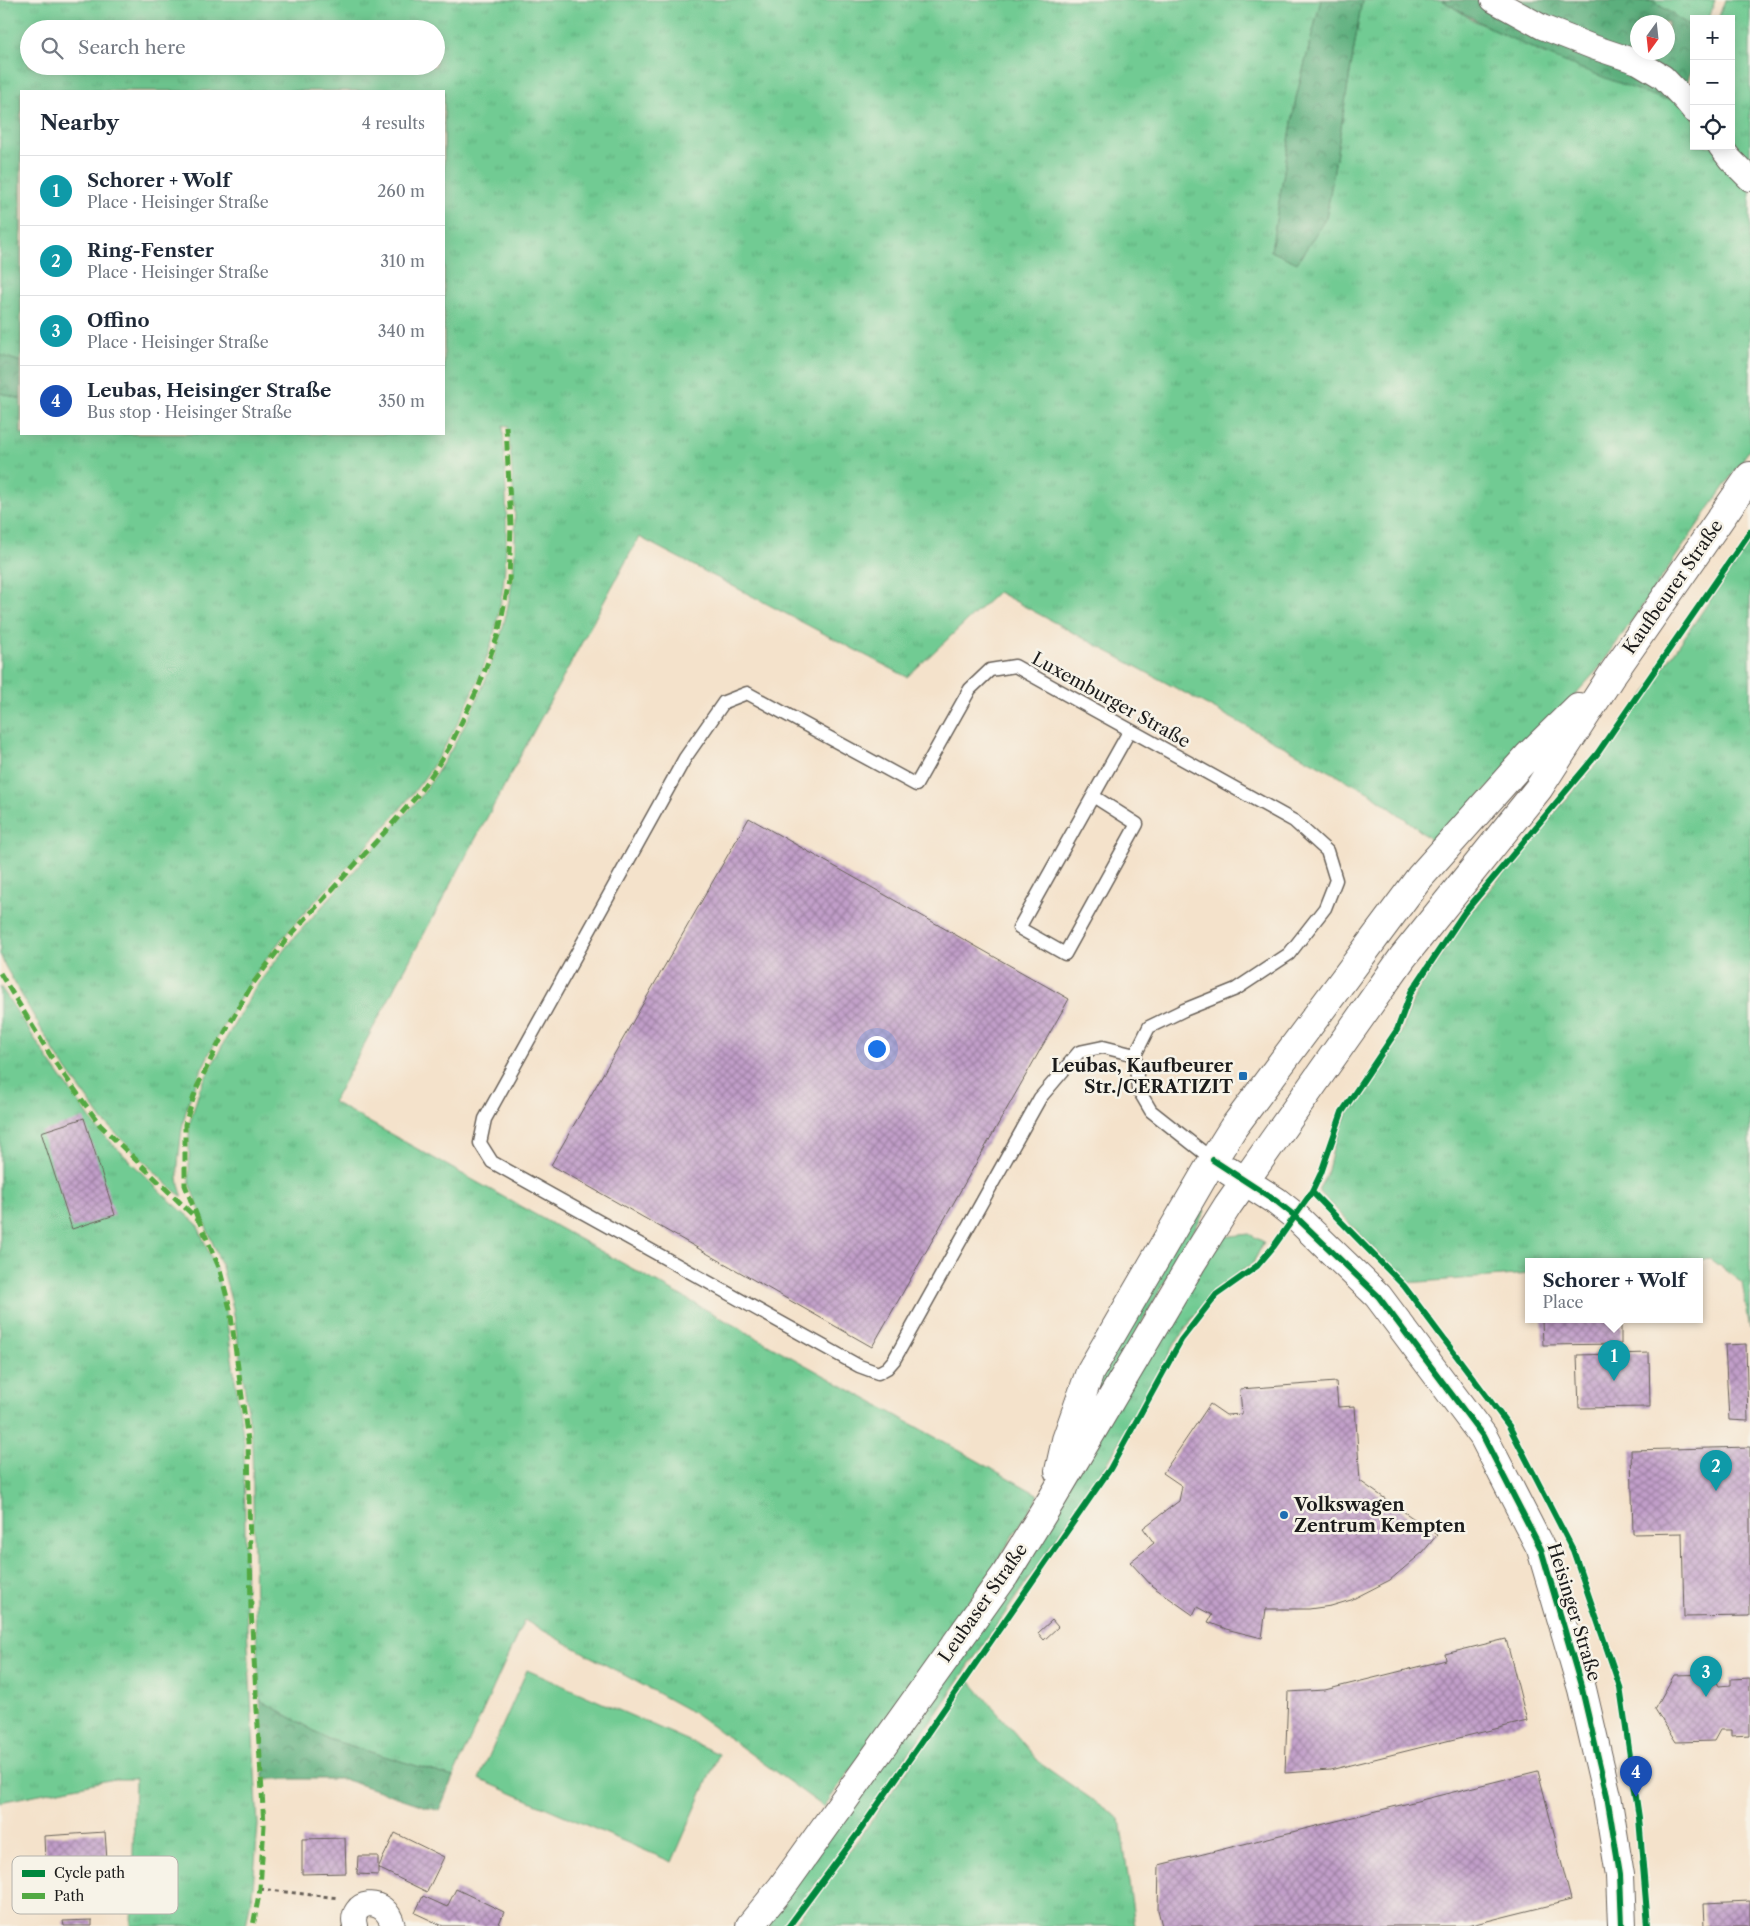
<!DOCTYPE html>
<meta charset="utf-8">
<style>
:root{--surface:#fff;--page:#f2f2f3;--text:#1f2937;--muted:#747a83;--line:#e0e1e3;--accent:#111827}
body{margin:0;font-family:"Libre Caslon Text",serif;background:var(--page);color:var(--text)}
.controls{position:absolute;right:15px;top:15px;display:grid;overflow:hidden;border-radius:0px;box-shadow:0 2px 12px #0003}
.controls button{width:45px;height:45px;display:grid;place-items:center;padding:0;border:0;border-bottom:1px solid var(--line);background:var(--surface);color:var(--text);font:25px sans-serif}
.compass{position:absolute;left:1630px;top:15px;width:45px;height:45px;border-radius:50%;background:var(--surface);box-shadow:0 2px 12px #0003;rotate:195deg}
.you{position:absolute;left:876px;top:1048px;width:18px;height:18px;margin:-12px;border:4px solid #fff;border-radius:50%;background:#1a73e8;box-shadow:0 0 0 8px #1a73e833}
.badge{display:grid;place-items:center;width:32px;height:32px;border-radius:50%;background:var(--accent);color:#fff;font-size:16px;font-weight:700}
.pin{position:absolute;translate:-50% -41px;filter:drop-shadow(0 1px 2px #0008)}
.pin::after{content:'';position:absolute;top:26px;width:18px;height:15px;background:inherit;clip-path:polygon(0 0,100% 0,50% 100%)}
.popup{position:absolute;left:1525px;top:1258px;width:178px;height:65px;box-sizing:border-box;display:grid;place-content:center;border-radius:0px;background:var(--surface);filter:drop-shadow(0 1px 4px #0005);font-size:16px;white-space:nowrap;color:var(--muted)}
.popup b{font-size:19px;color:var(--text)}
.popup::after{content:'';position:absolute;left:50%;top:100%;margin-left:-10px;border:10px solid transparent;border-top-color:var(--surface)}
.list{margin:0;padding:0;list-style:none}
h2{display:flex;justify-content:space-between;align-items:center;height:65px;margin:0;padding:0 20px;font-size:21px}
h2 small{font-size:16px;font-weight:400;color:var(--muted)}
.list li{display:grid;grid-template-columns:32px 1fr auto;gap:15px;align-items:center;box-sizing:border-box;height:70px;padding:0 20px;border-top:1px solid var(--line)}
.list b{display:block;font-size:19px;white-space:nowrap}
.list p{margin:0;font-size:16px;white-space:nowrap;color:var(--muted)}
.list em{font-size:16px;font-style:normal;color:var(--muted)}
.icon{flex:none;width:28px;height:28px;fill:none;stroke:currentColor;stroke-width:2;stroke-linecap:round;stroke-linejoin:round}
.map{position:relative;flex:none;width:1750px;height:1926px;overflow:hidden}
.search{position:absolute;background:var(--surface);box-shadow:0 2px 12px #0003;left:20px;top:20px;width:425px;height:55px;display:flex;align-items:center;gap:12px;box-sizing:border-box;padding:0 18px;border-radius:28px;color:var(--muted);font-size:19px}
.panel{position:absolute;background:var(--surface);box-shadow:0 2px 12px #0003;left:20px;top:90px;width:425px;height:345px;border-radius:0px}
.map>svg:first-child{display:block}
.grass{fill:url(#grass-tufts);stroke:#467458;fill-rule:evenodd}
.forest{fill:url(#forest-crowns);stroke:#3c664c;fill-rule:evenodd}
.garden{fill:#71cb93;stroke:#467458}
.building{fill:url(#building-cross-hatch)}
.lines{fill:none;stroke-linecap:round;stroke-linejoin:round}
.lane-casing{stroke:#686159;stroke-width:15}
.street-casing{stroke:#686159;stroke-width:26}
.secondary-casing{stroke:#686159;stroke-width:30}
.path{stroke:#686159;stroke-width:3;stroke-dasharray:4 4;stroke-linecap:butt}
.lane{stroke:#fff;stroke-width:12}
.street{stroke:#fff;stroke-width:24}
.secondary{stroke:#fff;stroke-width:28}
.quiet{stroke:#52a943;stroke-width:5;stroke-dasharray:10 5;stroke-linecap:butt}
.cycleway-casing{stroke:#f7f3e8;stroke-width:9}
.cycleway{stroke:#00873e;stroke-width:6}
.poi-dot{fill:#1f6fb2;stroke:#f7f3e8;stroke-width:2}
.labels{text-anchor:middle;dominant-baseline:central;stroke-width:5;stroke-linejoin:round;paint-order:stroke}
.street-label{font-size:18px;fill:#1c1c1c;stroke:#f7f3e8}
.poi-label{font-size:18px;font-weight:bold;fill:#1c1c1c;stroke:#f7f3e8;text-anchor:end}
.key{fill:#f7f3e8;stroke:#b5b2ab;stroke-width:1}
.key-label{font-size:14px;fill:#1c1c1c}
</style>
<div class="map">
<svg width="1750" height="1926" viewBox="0 0 1750 1926">
<defs>
<pattern id="grass-tufts" width="24" height="20" patternUnits="userSpaceOnUse" patternTransform="scale(1.25)"><rect width="24" height="20" fill="#71cb93"/><path d="M3 7l-1-3M5 7V3M7 7l1-3M15 17l-1-3M17 17v-4M19 17l1-3" fill="none" stroke="#61ae7e"/></pattern>
<pattern id="forest-crowns" width="20" height="18" patternUnits="userSpaceOnUse" patternTransform="scale(1.25)"><rect width="20" height="18" fill="#5caf7d"/><path d="M2 6a3 3 0 1 1 6 0M12 15a3 3 0 1 1 6 0" fill="none" stroke="#4b8e66"/></pattern>
<pattern id="building-cross-hatch" width="8" height="8" patternUnits="userSpaceOnUse" patternTransform="scale(1.25)"><rect width="8" height="8" fill="#c19ec9"/><path d="M0 0l8 8M0 8l8-8" fill="none" stroke="#9c80a2"/></pattern>
</defs>
<rect width="100%" height="100%" fill="#f7f3e8"/>
<filter id="ink" filterUnits="userSpaceOnUse"><feTurbulence type="fractalNoise" baseFrequency=".02" numOctaves="2"/><feDisplacementMap in="SourceGraphic" scale="10" xChannelSelector="R" yChannelSelector="G"/><feConvolveMatrix kernelMatrix="1 2 1 2 8 2 1 2 1" color-interpolation-filters="sRGB"/></filter>
<filter id="wash" filterUnits="userSpaceOnUse"><feTurbulence type="fractalNoise" baseFrequency=".0096" numOctaves="4" result="noise"/><feDisplacementMap in="SourceGraphic" scale="20" xChannelSelector="R" yChannelSelector="G"/><feGaussianBlur stdDeviation="1.12" result="paint"/><feColorMatrix in="noise" values="0 0 0 0 0 0 0 0 0 0 0 0 0 0 0 0 0 1.4 0 .05"/><feComposite in="paint" operator="in"/></filter>
<g filter="url(#wash)">
<rect width="100%" height="100%" fill="#f4e2cb"/>
<path class="grass" d="M0,0H1321L1296,98L1271,251L1326,218L1362,0H1442L1471,19L1544,54L1681,99L1694,117V146H1715L1750,184V449L1600,667L1524,751L1434,843L1412,824L1370,793L998,592L907,677L639,537L333,1102L1039,1495L993,1568L824,1807L697,1715L524,1620L453,1777L328,1739L260,1700L255,1611L252,1440L233,1308L222,1267L189,1183V1125L200,1088L224,1042L255,988L290,942L418,800C465,736 501,660 512,582C519,533 512,475 508,426L503,425C507,516 515,601 475,687C458,725 439,761 413,793C373,845 323,889 281,940C253,975 229,1014 209,1054C194,1086 183,1110 180,1145C178,1166 175,1177 183,1197L173,1190L103,1121L56,1055L5,966L0,954V393L21,399V434H444V91H21V362L0,355ZM29,29H436V66H29Z
M1640,0H1715L1709,19H1694V29L1653,1Z
M1725,0H1750V173L1731,146V19H1718Z
M1750,542V1329L1742,1283L1710,1259L1672,1262H1529V1274L1406,1283L1318,1190L1327,1174L1334,1145L1347,1113L1401,1033L1415,995L1468,915L1602,757Z
M0,986L48,1059L98,1129L166,1197L197,1224L216,1269L225,1309L244,1442L246,1609L258,1825L253,1888L246,1926H131L135,1779H114L0,1802Z
M1195,1204L1205,1211L1082,1428L1093,1375Z
M1249,1234L1264,1242L1253,1263L1212,1292L1178,1339L1106,1466L857,1829L785,1926H764L1223,1237Z
M970,1681L1041,1764L1120,1819L1135,1926H793L862,1834Z"/>
<path class="forest" d="M1321,0H1362L1326,218L1297,263L1271,251L1296,98Z
M1442,0L1653,1L1694,29V63L1681,99H1662C1586,71 1510,44 1442,0ZM1638,22H1668V52H1638Z
M0,355L21,362V399L0,393Z
M260,1700L328,1739L453,1777L439,1811L343,1779H264Z"/>
<path class="garden" d="M527,1670L719,1754L672,1862L479,1779Z"/>
<g id="blocks">
<path class="building" d="M749,818L1069,999L872,1347L551,1165Z
M84,1118L115,1215L72,1229L41,1132Z
M1542,1320H1621V1344L1543,1345Z
M1746,1344L1748,1421L1729,1420L1725,1345Z
M1649,1353L1650,1407L1579,1408L1577,1355Z
M1336,1382L1338,1407L1355,1406L1360,1481L1437,1535L1423,1552L1390,1580L1351,1600L1331,1606L1309,1609H1266L1262,1638L1226,1629L1208,1622L1212,1615L1197,1607L1193,1615L1152,1586L1130,1562L1154,1543L1143,1528L1179,1501L1182,1486L1163,1473L1210,1404L1226,1415L1242,1414L1240,1389Z
M1750,1447V1616L1684,1617L1682,1533L1633,1534L1631,1450Z
M1052,1620L1058,1627L1044,1640L1038,1633Z
M1506,1639L1527,1721L1330,1770L1285,1773L1288,1692L1325,1690L1446,1660L1445,1654Z
M1712,1674L1719,1686L1731,1685V1679L1750,1678V1735L1732,1736V1730H1720L1714,1741L1676,1742L1655,1709L1674,1675Z
M1538,1771L1571,1900L1467,1926H1162L1158,1910L1159,1865Z
M105,1832L109,1889L81,1891L80,1881L67,1882L66,1859L45,1861L44,1836Z
M395,1833L444,1857L427,1892L378,1868Z
M345,1838L346,1873L302,1874V1839Z
M358,1856H378V1875L357,1874Z
M456,1889L504,1912L498,1926H443L415,1913L423,1896L447,1907Z
M1750,1901V1926H1705L1704,1903Z
M92,1920V1926H64L63,1921Z"/>
</g>
</g>
<g filter="url(#ink)">
<use href="#blocks" fill-opacity="0" stroke="#686159" stroke-width="1"/>
<g class="lines">
<g class="lane-casing">
<path id="lane" d="M1093,796L1137,824L1065,954L1019,928L1130,730
M1135,1055L1103,1047L1079,1052L1040,1098L894,1360L887,1368L878,1373L859,1366L492,1162L480,1143L485,1119L685,758L724,702L747,693L916,785L970,689L990,670L1015,666L1294,821L1327,851L1336,880L1325,908L1289,954L1236,989L1184,1010L1149,1027L1135,1055L1138,1089L1151,1111L1213,1160"/>
</g>
<g class="street-casing">
<path id="street" d="M1493,0L1542,27L1593,47L1638,62L1663,77L1685,100L1694,111
M1720,146L1730,159L1750,179
M355,1926C348,1901 385,1893 393,1926"/>
</g>
<g class="secondary-casing">
<path id="secondary" d="M1229,1171L1276,1201L1295,1216L1378,1296L1483,1436L1541,1549L1582,1689L1607,1796L1620,1875L1622,1926
M1059,1471L1066,1440L1090,1372L1213,1160L1233,1128L1420,877L1528,756L1578,707
M750,1926L782,1887L1005,1575L1052,1499L1191,1264L1228,1205L1403,957L1539,788L1613,673L1750,476"/>
</g>
<path class="path" d="M260,1889L339,1898"/>
<use href="#lane" class="lane"/>
<use href="#street" class="street"/>
<use href="#secondary" class="secondary"/>
<path class="quiet" d="M0,973L52,1058L100,1125L199,1221L219,1267L230,1309L248,1441L251,1610L264,1825L260,1889L253,1926
M198,1219L185,1185V1124L197,1087L220,1041L251,986L286,940L393,823L416,797L433,773L450,746L479,686L498,635L509,581L511,526L506,426"/>
<g class="cycleway-casing">
<path id="cycleway" d="M1213,1160L1276,1201L1295,1216L1378,1296L1483,1436L1541,1549L1582,1689L1607,1796L1620,1875L1622,1926
M1312,1192L1404,1286L1509,1426L1573,1550L1620,1687L1639,1818L1648,1926
M789,1926L859,1832L1110,1469L1181,1340L1216,1295L1257,1266L1274,1246L1312,1192L1321,1173L1342,1112L1397,1030L1411,992L1464,913L1597,754L1750,532"/>
</g>
<use href="#cycleway" class="cycleway"/>
</g>
</g>
<g class="poi-dot">
<rect x="1238" y="1071" width="10" height="10" rx="2.5"/>
<circle cx="1284" cy="1515" r="5"/>
</g>
<g class="labels">
<g class="street-label">
<text transform="translate(1673 587) rotate(-55)">Kaufbeurer Straße</text>
<text transform="translate(1111 700) rotate(29)">Luxemburger Straße</text>
<text transform="translate(983 1603) rotate(-55)">Leubaser Straße</text>
<text transform="translate(1574 1612) rotate(73)">Heisinger Straße</text>
</g>
<g class="poi-label">
<text x="1233" y="1066">Leubas, Kaufbeurer<tspan x="1233" dy="21">Str./CERATIZIT</tspan></text>
<text x="1294" y="1505" text-anchor="start">Volkswagen<tspan x="1294" dy="21">Zentrum Kempten</tspan></text>
</g>
</g>
<rect x="12" y="1856" width="166" height="58" rx="8" class="key"/>
<rect x="22" y="1870" width="23" height="7" fill="#00873e"/>
<rect x="22" y="1893" width="23" height="6" fill="#52a943"/>
<g class="key-label">
<text x="54" y="1878">Cycle path</text>
<text x="54" y="1901">Path</text>
</g>
</svg>
<div class="controls">
<button>+</button>
<button>−</button>
<button><svg class="icon" aria-label="locate" viewBox="0 0 24 24"><circle cx="12" cy="12" r="6"/><path d="M12 2v4M12 18v4M2 12h4M18 12h4"/></svg></button>
</div>
<svg class="compass" viewBox="-18 -18 36 36"><path d="M0-13l5 13h-10z" fill="#e53935"/><path d="M0 13l5-13h-10z" fill="#747a83"/></svg>
<div class="you"></div>
<div class="pin badge" style="left:1614px;top:1381px;background:#0f9aa8">1</div>
<div class="popup"><b>Schorer + Wolf</b>Place</div>
<div class="pin badge" style="left:1716px;top:1491px;background:#0f9aa8">2</div>
<div class="pin badge" style="left:1706px;top:1697px;background:#0f9aa8">3</div>
<div class="pin badge" style="left:1636px;top:1797px;background:#1a4fb4">4</div>
<div class="search"><svg class="icon" aria-label="search" viewBox="0 0 24 24"><circle cx="10" cy="10" r="6"/><path d="M15 15l6 6"/></svg>Search here</div>
<section class="panel">
<h2>Nearby<small>4 results</small></h2>
<ul class="list">
<li><span class="badge" style="background:#0f9aa8">1</span><div><b>Schorer + Wolf</b><p>Place · Heisinger Straße</p></div><em>260 m</em></li>
<li><span class="badge" style="background:#0f9aa8">2</span><div><b>Ring-Fenster</b><p>Place · Heisinger Straße</p></div><em>310 m</em></li>
<li><span class="badge" style="background:#0f9aa8">3</span><div><b>Offino</b><p>Place · Heisinger Straße</p></div><em>340 m</em></li>
<li><span class="badge" style="background:#1a4fb4">4</span><div><b>Leubas, Heisinger Straße</b><p>Bus stop · Heisinger Straße</p></div><em>350 m</em></li>
</ul>
</section>
</div>
